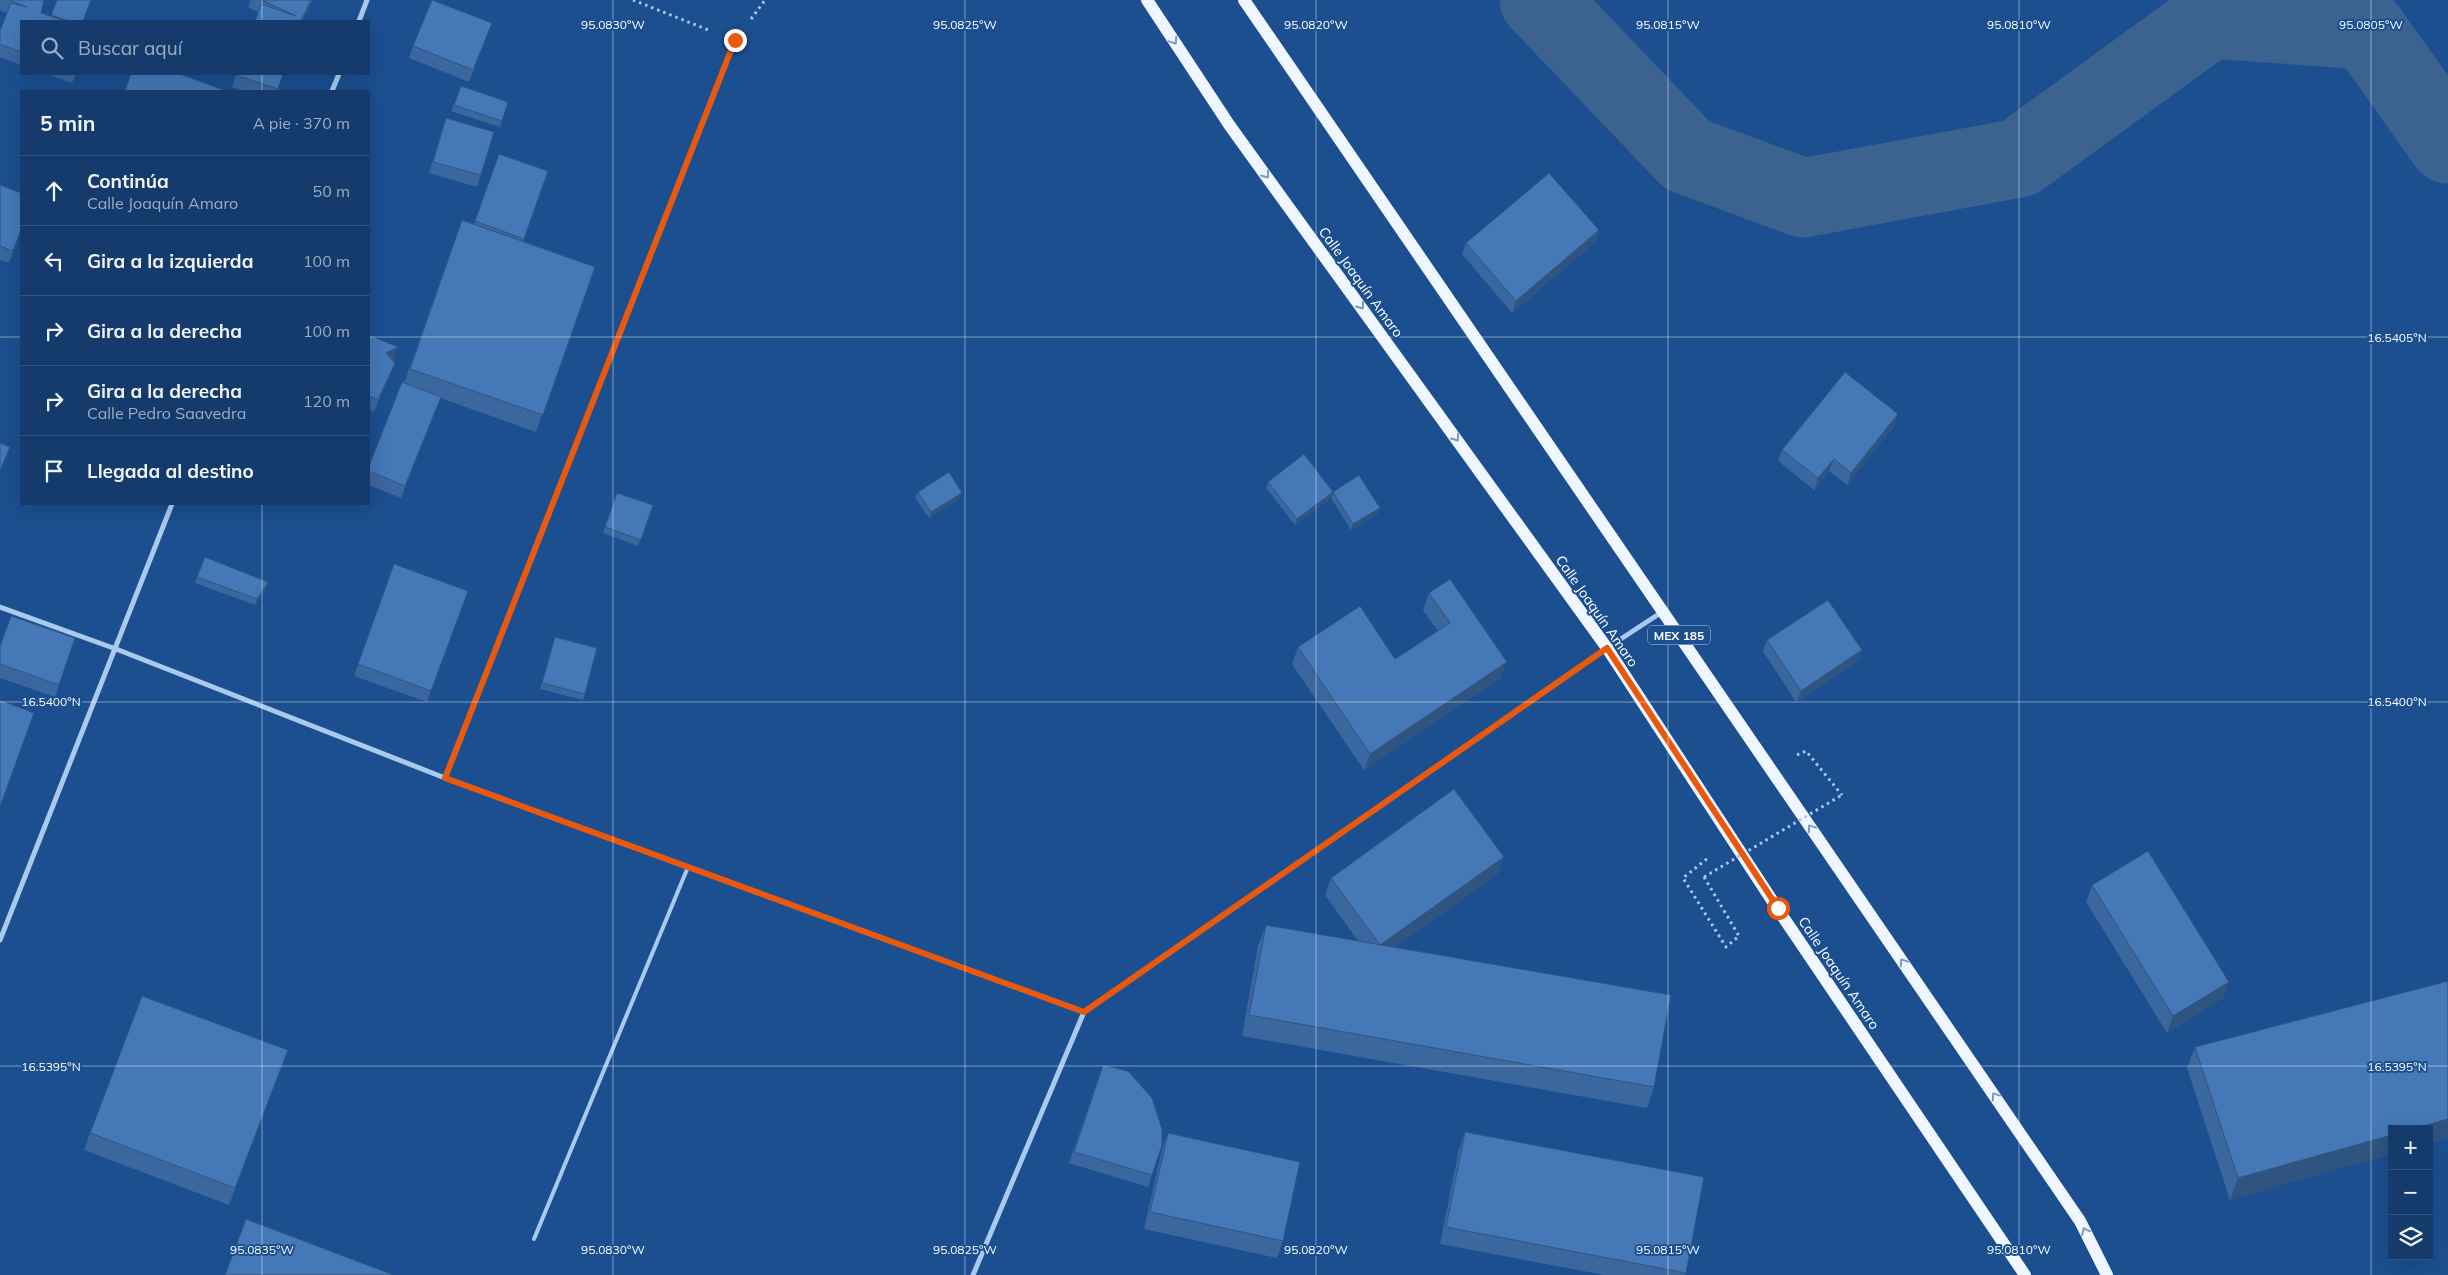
<!DOCTYPE html>
<html lang="es">
<meta charset="utf-8">
<style>
:root{--surface:#143b6b;--page:#214673;--text:#f1f3f6;--muted:#9dadc1;--line:#33557e}
body{margin:0;font-family:Mulish,sans-serif;background:var(--page);color:var(--text)}
.controls{position:absolute;right:15px;bottom:15px;display:grid;overflow:hidden;border-radius:0px;box-shadow:0 5px 20px #0002}
.controls button{width:45px;height:45px;display:grid;place-items:center;padding:0;border:0;border-bottom:1px solid var(--line);background:var(--surface);color:var(--text);font:25px sans-serif}
.stop{position:absolute;width:15px;height:15px;margin:-11px;border:4px solid #ea580c;border-radius:50%;background:#fff}
.stop.end{background:#ea580c;border-color:#fff;box-shadow:0 1px 5px #0008}
.list{margin:0;padding:0;list-style:none}
h2{display:flex;justify-content:space-between;align-items:center;height:65px;margin:0;padding:0 20px;font-size:21px}
h2 small{font-size:16px;font-weight:400;color:var(--muted)}
.list li{display:grid;grid-template-columns:32px 1fr auto;gap:15px;align-items:center;box-sizing:border-box;height:70px;padding:0 20px;border-top:1px solid var(--line)}
.list b{display:block;font-size:19px;white-space:nowrap}
.list p{margin:0;font-size:16px;white-space:nowrap;color:var(--muted)}
.list em{font-size:16px;font-style:normal;color:var(--muted)}
.icon{flex:none;width:28px;height:28px;fill:none;stroke:currentColor;stroke-width:2;stroke-linecap:round;stroke-linejoin:round}
.map{position:relative;flex:none;width:2448px;height:1275px;overflow:hidden}
.search{position:absolute;background:var(--surface);box-shadow:0 5px 20px #0002;left:20px;top:20px;width:350px;height:55px;display:flex;align-items:center;gap:12px;box-sizing:border-box;padding:0 18px;border-radius:0px;color:var(--muted);font-size:19px}
.panel{position:absolute;background:var(--surface);box-shadow:0 5px 20px #0002;left:20px;top:90px;width:350px;height:415px;border-radius:0px}
.map>svg:first-child{display:block}
.lines{fill:none;stroke-linecap:round;stroke-linejoin:round}
.river{stroke:#3c6290;stroke-width:79}
.path{stroke:#a9c9ee;stroke-width:3;stroke-dasharray:2.5 4;stroke-linecap:butt}
.lane{stroke:#a9c9ee;stroke-width:4}
.street{stroke:#a9c9ee;stroke-width:5}
.primary{stroke:#f0f6ff;stroke-width:12}
.path-bridge{stroke:#a9c9ee;stroke-width:3;stroke-dasharray:2.5 4;stroke-linecap:butt}
.wall{fill:#3a679d}
.shaded-wall{fill:#305480}
.building{fill:#4478b7;stroke:#305480}
.oneway{stroke:#7b9ac1}
.route{stroke:#ea580c;stroke-width:6}
.ticks{fill:none;stroke:#fff;stroke-width:1;stroke-opacity:0.45}
.labels{text-anchor:middle;dominant-baseline:central;stroke-width:4;stroke-linejoin:round;paint-order:stroke}
.shield{fill:#1b4f8f;stroke:#bbcadd;stroke-width:1}
.shield-label{font-size:12px;font-weight:bold;fill:#fff}
.street-label{font-size:14px;fill:#fff;stroke:#1b4f8f}
.ticks-label{font-size:12px;text-anchor:middle;fill:#fff;stroke:#1b4f8f;stroke-width:4;stroke-linejoin:round;paint-order:stroke}
</style>
<div class="map">
<svg width="2448" height="1275" viewBox="0 0 2448 1275">
<rect width="100%" height="100%" fill="#1b4f8f"/>
<g class="lines">
<path class="river" d="M1539,0L1687,155L1803,198L2019,158L2210,19L2367,30L2448,144"/>
<path class="path" d="M633,0L711,31
M751,19L765,0
M1797,755L1806,751L1842,795
M1704,877L1739,936L1726,947L1683,878L1708,858"/>
<path class="lane" d="M534,1239L688,867"/>
<path class="street" d="M359,21L367,0
M332,91L339,74
M0,607L116,649L445,778L1084,1012
M445,778L735,40
M0,940L172,504
M973,1275L1084,1012L1607,648L1662,612"/>
<path class="primary" d="M1147,0L1230,126L1607,648L1777,908L2025,1275
M1244,0L2080,1221L2107,1275"/>
<path class="path-bridge" d="M1704,877L1842,795"/>
</g>
<path class="wall" d="M0,0H44L41,13L51,16L57,0L83,21H21V65L0,57V31L7,13L0,10Z
M251,0H313L303,21L258,12L248,7Z
M492,23L469,82L409,58L413,46Z
M46,74H76L72,83Z
M236,74H283L277,91H245L232,87Z
M461,86L508,102L500,127L451,111Z
M446,118L481,175L477,187L429,173L442,130Z
M499,154L548,171L523,241L595,267L536,432L440,398L401,498L369,485V466L404,383L462,220L474,224Z
M0,185L21,230L9,263L0,260Z
M1599,230L1595,242L1512,313L1462,254L1466,243Z
M369,335L394,359L392,360L391,374L374,412L369,409Z
M1898,414L1894,426L1847,485L1829,471L1814,490L1778,461L1782,450Z
M1268,482L1331,498L1295,525L1266,488Z
M918,492L960,499L929,518L915,498Z
M1333,492L1378,514L1351,530L1331,498Z
M617,493L653,505L638,546L603,533Z
M394,564L468,591L427,702L354,676Z
M197,577L266,588L255,605L195,583Z
M1429,593L1500,679L1364,770L1292,664L1298,647L1395,659L1438,631L1423,610Z
M555,637L585,694L583,700L540,689Z
M75,638L55,697L0,678V646Z
M1767,640L1862,650L1858,662L1796,702L1763,651Z
M1498,874L1395,947L1654,1087L1647,1108L1242,1036L1258,946L1266,925L1358,941L1325,895L1331,878Z
M2092,885L2229,982L2223,998L2167,1033L2086,902Z
M2448,981V1138L2429,1143V1129L2230,1200L2187,1068L2195,1047Z
M288,1050L229,1205L84,1150L90,1133Z
M1103,1065L1152,1175L1148,1187L1069,1163Z
M1465,1132L1686,1273L1685,1275H1604L1440,1244L1459,1149Z
M1168,1133L1283,1241L1277,1258L1144,1229L1162,1149Z"/>
<path class="shaded-wall" d="M311,0H313L303,21H301Z
M1599,230L1595,242L1512,313L1516,301Z
M398,347L394,359L382,365L386,353Z
M395,363L391,374L374,412L378,400Z
M1898,414L1894,426L1847,485L1851,473Z
M1834,459L1829,471L1814,490L1818,478Z
M1333,492L1331,498L1295,525L1297,519Z
M962,493L960,499L929,518L931,512Z
M1380,508L1378,514L1351,530L1353,524Z
M268,582L266,588L255,605L257,599Z
M1862,650L1858,662L1796,702L1801,691Z
M1507,662L1500,679L1364,770L1370,754Z
M1504,857L1498,874L1374,962L1380,945Z
M2229,982L2223,998L2167,1033L2173,1016Z
M2448,1119V1138L2429,1143V1129H2413Z
M2392,1135V1154L2230,1200L2238,1178Z"/>
<path class="building" d="M9,0H44L41,13L65,21H21V52L0,44V31L11,3L27,7Z
M57,0H91L83,21H69L51,15Z
M262,0H311L301,21H255L261,4L296,16Z
M432,0L492,23L473,70L413,46Z
M131,74H180L226,91H125Z
M237,74H283L278,89L236,75Z
M461,86L508,102L502,121L454,105Z
M446,118L494,132L481,175L433,162Z
M499,154L548,171L524,239L475,221Z
M1549,173L1599,230L1516,301L1466,243Z
M0,185L21,193V230L13,251L0,246Z
M462,220L595,267L543,415L410,369Z
M369,335L398,347L386,353L395,363L378,400L369,396Z
M1845,372L1898,414L1851,473L1834,459L1818,478L1782,450Z
M402,382L441,397L405,486L369,471V466Z
M0,443L10,447L0,471Z
M1304,454L1333,492L1297,519L1268,482Z
M949,472L962,493L931,512L918,492Z
M1359,475L1380,508L1353,524L1333,492Z
M617,493L653,505L641,540L605,527Z
M205,557L268,582L257,599L197,577Z
M394,564L468,591L431,691L358,664Z
M1450,579L1507,662L1370,754L1298,647L1360,606L1395,659L1450,623L1429,593Z
M1828,600L1862,650L1801,691L1767,640Z
M11,616L75,638L59,685L0,664V646Z
M555,637L597,648L585,694L542,683Z
M0,700L34,713L0,807Z
M1454,789L1504,857L1380,945L1331,878Z
M2148,851L2229,982L2173,1016L2092,885Z
M1266,925L1671,995L1654,1087L1249,1015Z
M2448,981V1119L2413,1129H2392V1135L2238,1178L2195,1047Z
M142,996L288,1050L235,1188L90,1133Z
M1103,1065L1128,1071L1152,1098L1162,1129V1145L1152,1175L1074,1152Z
M1465,1132L1704,1177L1686,1273L1446,1227Z
M1168,1133L1300,1162L1283,1241L1150,1212Z
M246,1219L391,1274L390,1275H225Z"/>
<defs><path id="oneway-chevron" d="M-2-3.5L2.5 0L-2 3.5" fill="none" stroke-width="1.6" stroke-linecap="round" stroke-linejoin="round" transform="scale(1.25)"/></defs>
<g class="oneway">
<use href="#oneway-chevron" transform="translate(1174 41) rotate(56)"/>
<use href="#oneway-chevron" transform="translate(1266 175) rotate(54)"/>
<use href="#oneway-chevron" transform="translate(1361 306) rotate(54)"/>
<use href="#oneway-chevron" transform="translate(1456 438) rotate(54)"/>
<use href="#oneway-chevron" transform="translate(1811 828) rotate(-124)"/>
<use href="#oneway-chevron" transform="translate(1903 962) rotate(-124)"/>
<use href="#oneway-chevron" transform="translate(1995 1096) rotate(-124)"/>
<use href="#oneway-chevron" transform="translate(2085 1231) rotate(-116)"/>
</g>
<g class="lines">
<path class="route" d="M735,40L445,778L1084,1012L1607,648L1778,908"/>
</g>
<path class="ticks" d="M262,0V21M613,0V1275M965,0V1275M1316,0V1275M1668,0V1275M2019,0V1275M2371,0V1275M262,74V91M0,337H21M369,337H2448M262,504V1275M0,702H2448M0,1066H2448"/>
<g class="labels">
<rect class="shield" x="1648" y="625.5" width="62" height="19" rx="4"/>
<g class="shield-label">
<text x="1679" y="635">MEX 185</text>
</g>
<g class="street-label">
<text transform="translate(1361 282) rotate(54)">Calle Joaquín Amaro</text>
<text transform="translate(1597 611) rotate(55)">Calle Joaquín Amaro</text>
<text transform="translate(1839 973) rotate(56)">Calle Joaquín Amaro</text>
</g>
</g>
<g class="ticks-label">
<text x="613" y="29">95.0830°W</text>
<text x="965" y="29">95.0825°W</text>
<text x="1316" y="29">95.0820°W</text>
<text x="1668" y="29">95.0815°W</text>
<text x="2019" y="29">95.0810°W</text>
<text x="2371" y="29">95.0805°W</text>
<text x="2397" y="342">16.5405°N</text>
<text x="51" y="706">16.5400°N</text>
<text x="2397" y="706">16.5400°N</text>
<text x="51" y="1071">16.5395°N</text>
<text x="2397" y="1071">16.5395°N</text>
<text x="262" y="1254">95.0835°W</text>
<text x="613" y="1254">95.0830°W</text>
<text x="965" y="1254">95.0825°W</text>
<text x="1316" y="1254">95.0820°W</text>
<text x="1668" y="1254">95.0815°W</text>
<text x="2019" y="1254">95.0810°W</text>
</g>
</svg>
<div class="controls">
<button>+</button>
<button>−</button>
<button><svg class="icon" aria-label="layers" viewBox="0 0 24 24"><path d="M12 4l9 5-9 5-9-5zM3 14l9 5 9-5"/></svg></button>
</div>
<div class="stop" style="left:1778px;top:908px"></div>
<div class="stop end" style="left:735px;top:40px"></div>
<div class="search"><svg class="icon" aria-label="search" viewBox="0 0 24 24"><circle cx="10" cy="10" r="6"/><path d="M15 15l6 6"/></svg>Buscar aquí</div>
<section class="panel">
<h2>5 min<small>A pie · 370 m</small></h2>
<ul class="list">
<li><svg class="icon" aria-label="ahead" viewBox="0 0 24 24"><path d="M12 20V5M6 11l6-6 6 6"/></svg><div><b>Continúa</b><p>Calle Joaquín Amaro</p></div><em>50 m</em></li>
<li><svg class="icon" aria-label="left" viewBox="0 0 24 24"><path d="M17 20v-9H6M10 6l-5 5 5 5"/></svg><div><b>Gira a la izquierda</b></div><em>100 m</em></li>
<li><svg class="icon" aria-label="right" viewBox="0 0 24 24"><path d="M7 20v-9h11M14 6l5 5-5 5"/></svg><div><b>Gira a la derecha</b></div><em>100 m</em></li>
<li><svg class="icon" aria-label="right" viewBox="0 0 24 24"><path d="M7 20v-9h11M14 6l5 5-5 5"/></svg><div><b>Gira a la derecha</b><p>Calle Pedro Saavedra</p></div><em>120 m</em></li>
<li><svg class="icon" aria-label="arrive" viewBox="0 0 24 24"><path d="M6 21V4h12l-3 4 3 4H6"/></svg><div><b>Llegada al destino</b></div></li>
</ul>
</section>
</div>
